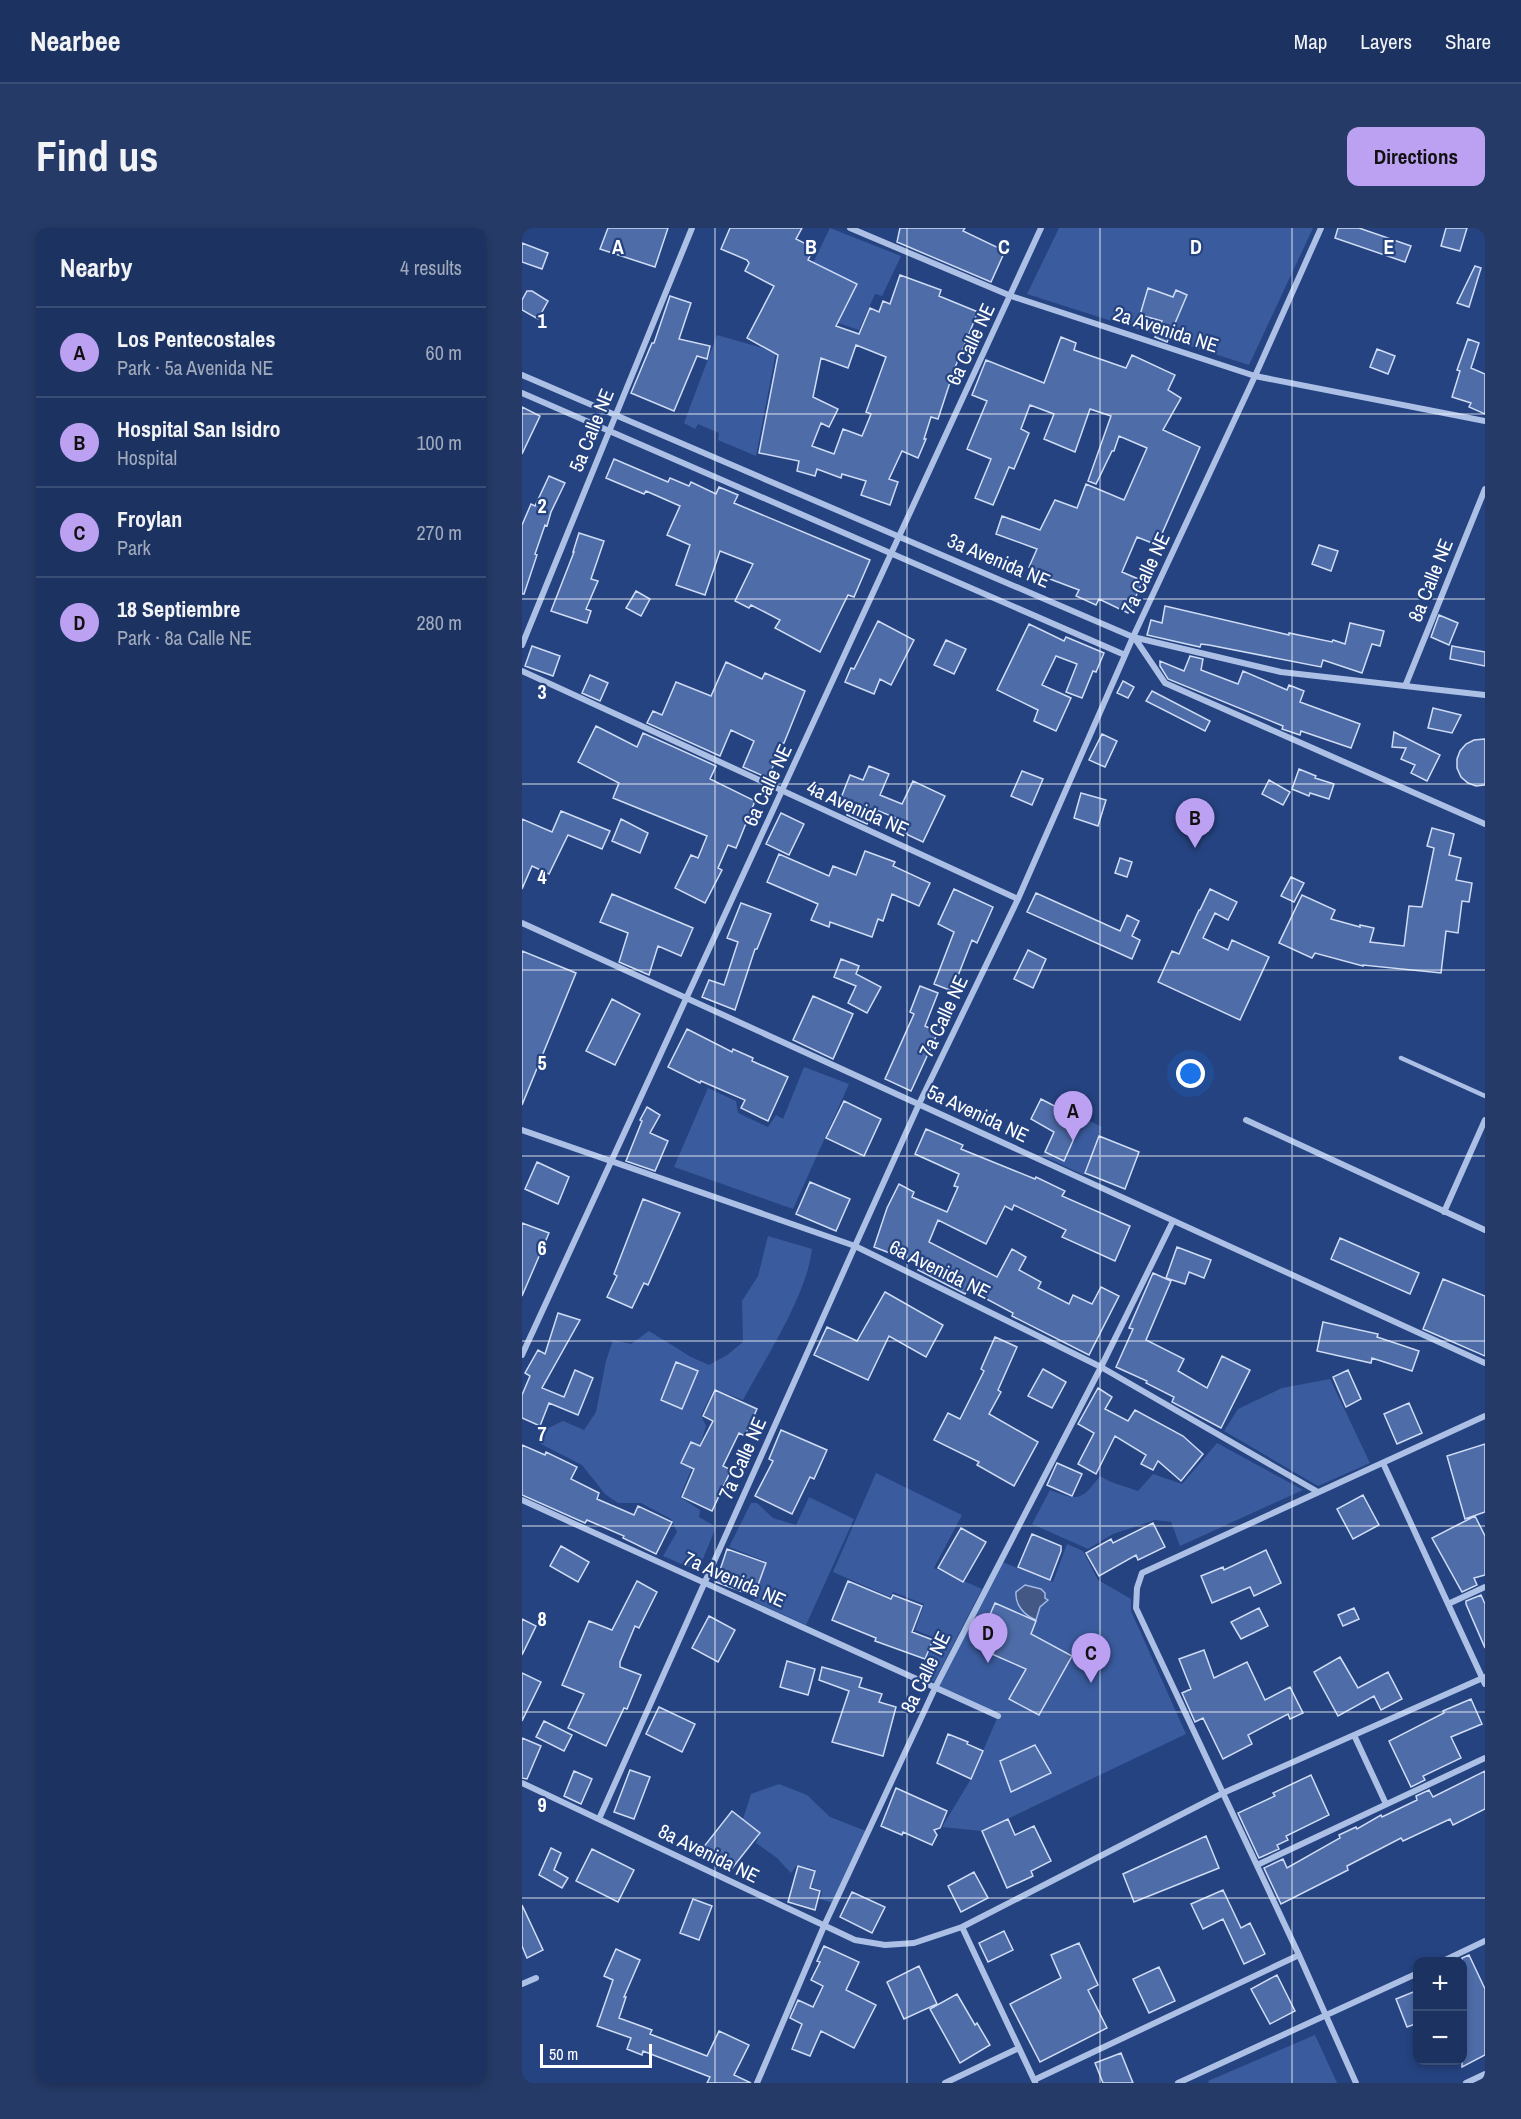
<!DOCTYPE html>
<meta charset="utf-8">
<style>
:root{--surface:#1c3260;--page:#253a66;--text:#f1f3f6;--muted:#a0aabd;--line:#3a4d75;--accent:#bca0f2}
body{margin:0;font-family:"Archivo Narrow",sans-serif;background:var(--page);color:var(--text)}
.controls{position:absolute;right:18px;bottom:18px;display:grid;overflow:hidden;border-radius:12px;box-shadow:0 3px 9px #0003}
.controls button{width:54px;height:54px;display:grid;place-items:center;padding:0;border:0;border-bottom:2px solid var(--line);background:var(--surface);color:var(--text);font:30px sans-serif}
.scale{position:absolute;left:18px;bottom:15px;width:112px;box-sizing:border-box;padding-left:6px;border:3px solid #fff;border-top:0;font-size:16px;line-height:21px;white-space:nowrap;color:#fff;-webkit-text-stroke:4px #254380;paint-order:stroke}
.you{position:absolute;left:669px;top:846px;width:21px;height:21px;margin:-15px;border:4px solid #fff;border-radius:50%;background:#1a73e8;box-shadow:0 0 0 9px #1a73e833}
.badge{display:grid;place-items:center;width:39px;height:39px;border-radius:50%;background:var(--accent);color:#111;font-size:20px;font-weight:700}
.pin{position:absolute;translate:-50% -50px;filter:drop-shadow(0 2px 3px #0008)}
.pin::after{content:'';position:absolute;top:32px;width:21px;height:18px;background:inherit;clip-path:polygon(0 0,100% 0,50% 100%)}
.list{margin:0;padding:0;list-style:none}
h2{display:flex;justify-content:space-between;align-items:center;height:78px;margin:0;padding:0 24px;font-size:26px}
h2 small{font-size:20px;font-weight:400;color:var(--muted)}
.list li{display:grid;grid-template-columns:39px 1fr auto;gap:18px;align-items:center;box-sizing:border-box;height:90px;padding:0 24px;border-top:2px solid var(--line)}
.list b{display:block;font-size:22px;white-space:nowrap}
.list p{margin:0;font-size:20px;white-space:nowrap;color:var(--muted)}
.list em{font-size:20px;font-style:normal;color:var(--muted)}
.map{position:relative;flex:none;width:963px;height:1855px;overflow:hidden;border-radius:12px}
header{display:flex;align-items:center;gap:36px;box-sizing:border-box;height:84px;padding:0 30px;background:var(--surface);border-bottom:2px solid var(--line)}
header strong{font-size:28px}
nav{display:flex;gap:33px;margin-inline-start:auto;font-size:21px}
.intro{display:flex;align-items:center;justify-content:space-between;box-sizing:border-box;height:144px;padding:0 36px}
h1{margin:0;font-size:42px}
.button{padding:15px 27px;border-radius:12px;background:var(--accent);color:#111;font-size:21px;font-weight:700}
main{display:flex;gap:36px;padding:0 36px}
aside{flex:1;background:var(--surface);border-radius:12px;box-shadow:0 3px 9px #0003}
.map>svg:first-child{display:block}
.green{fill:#3a5b9d}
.water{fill:#435885;stroke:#a0b9e7;stroke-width:1.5}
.building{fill:#4e6ca8;stroke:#cfdcf5;stroke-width:1.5;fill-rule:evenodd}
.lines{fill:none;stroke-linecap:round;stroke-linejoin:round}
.lane{stroke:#acc0e6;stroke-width:4.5}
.street{stroke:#acc0e6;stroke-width:6}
.grid{fill:none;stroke:#fff;stroke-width:1.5;stroke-opacity:0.55}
.labels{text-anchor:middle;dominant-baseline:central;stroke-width:4.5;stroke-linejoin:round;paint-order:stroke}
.street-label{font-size:20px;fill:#fff;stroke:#254380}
.grid-label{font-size:20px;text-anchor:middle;font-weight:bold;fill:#fff;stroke:#254380;stroke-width:4.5;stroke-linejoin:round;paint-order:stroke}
</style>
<header>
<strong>Nearbee</strong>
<nav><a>Map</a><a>Layers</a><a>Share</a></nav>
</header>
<div class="intro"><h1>Find us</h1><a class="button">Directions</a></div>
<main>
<aside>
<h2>Nearby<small>4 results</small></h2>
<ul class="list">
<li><span class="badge">A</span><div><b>Los Pentecostales</b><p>Park · 5a Avenida NE</p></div><em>60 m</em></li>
<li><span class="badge">B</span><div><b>Hospital San Isidro</b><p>Hospital</p></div><em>100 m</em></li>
<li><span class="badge">C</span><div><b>Froylan</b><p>Park</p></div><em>270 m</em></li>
<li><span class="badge">D</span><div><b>18 Septiembre</b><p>Park · 8a Calle NE</p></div><em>280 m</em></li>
</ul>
</aside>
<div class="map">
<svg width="963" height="1855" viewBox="0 0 963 1855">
<rect width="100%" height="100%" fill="#254380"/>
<path class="green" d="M308,0L379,28L360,68L353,66L337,102L316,95L326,74L283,51Z
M537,0H791L727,137L505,66Z
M195,107L254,124L234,228L196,212L197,205L176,196L173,201L162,195Z
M282,839L327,856L271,981L152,939L186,860L214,873L216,885L246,899L254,887L261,891Z
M543,881L580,899L562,947L521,928Z
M246,1008L290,1021C285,1067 244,1129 221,1172L192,1161L179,1187L184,1198L175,1227L158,1269L178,1282L177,1289L194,1299L176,1343L141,1328L155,1304L149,1291L119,1275H96L83,1266L60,1237L17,1215L22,1202L41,1193L62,1202L74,1184L84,1133L91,1112L109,1116L127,1103L169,1129L187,1137L205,1127L221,1114L220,1073L236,1048Z
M808,1151L848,1235L796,1258L702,1203L716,1181L760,1160Z
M695,1215L781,1262L658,1318L649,1294L633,1292L591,1306L566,1321L510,1296L528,1262C557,1273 559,1273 578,1248L589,1254L616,1263L631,1246L660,1256Z
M354,1245L440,1287L412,1340L460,1361L412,1454L398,1446L414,1410L393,1402L402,1376L371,1364L368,1369L311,1344Z
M287,1269L332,1291L284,1397L231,1373L245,1334L207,1319L229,1275H235L251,1290L274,1297Z
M545,1316L561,1323L576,1352L609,1371V1383L664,1506L460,1603L420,1599L449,1551L476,1488L414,1458L478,1333L531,1354Z
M257,1556L285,1567L308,1589L344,1603L311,1675L298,1671L300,1663L290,1659L293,1641L275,1637L269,1645L255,1630L234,1615L238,1605L221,1591L229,1566Z
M793,1807L815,1855H687L686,1853Z"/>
<path class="water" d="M503,1357L519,1361L523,1365V1370L526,1372L518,1379L514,1392C502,1387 493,1377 494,1364Z"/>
<path class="building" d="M86,0H146L133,39L78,21Z
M208,0H280L274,11L292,20L286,32L335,56L314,98L337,106L348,80L357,84L361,73L368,76L378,47L419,62L417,68L456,84L432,142L416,191L409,189L402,211H404L396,230L380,223L367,251L376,254L368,277L339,267L344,253L320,246L319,250L295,241L293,248L275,243L277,233L237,225L256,127L225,110L252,58L223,43L227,35L225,32L199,21ZM334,117L364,129L344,184L349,186L340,208L321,201L312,226L290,218L299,195L307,199L316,181L291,169L299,130L326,140Z
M378,0H443L441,3L483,23L469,54L375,14Z
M816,0H837L889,18L883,34L813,10Z
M924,0H945L938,23L919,18Z
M0,15L26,25L20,41L0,34Z
M953,38L959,40L947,79L935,75Z
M626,60L651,69L654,62L665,67L645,114L633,109L640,93L618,87Z
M5,63H10L26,73L16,91L0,82V72Z
M148,68L169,75L157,111L188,118L185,131L175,128L152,183L109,165L130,115H132Z
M539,109L554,115L552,122L604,140L610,127L653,147L646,162L659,170L641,202L678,219L635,317L615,309L600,344L621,353L606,385L577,371L574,377L554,368L557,362L528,351L529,349L507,339L515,321L474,306L480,288L518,302L533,272L555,280L564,256L602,272L625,220L597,208L592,223H590L574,256L566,253L589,188L568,181L553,224L522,211L532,186L508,177L499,201L507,205L492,241L487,239L471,277L453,270L469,231L445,221L465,173L450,167L464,132L522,155Z
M946,111L957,115L949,140L963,146V186L947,179L949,175L930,169L938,143L935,142Z
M855,121L873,128L866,146L848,139Z
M0,179L18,188L0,226Z
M92,231L146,254L148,250L167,258L169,254L194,266L197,259L216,267L212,275L348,332L332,369L326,367L298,424L253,400L258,392L229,377L227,380L213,373L231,336L198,323L183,367L154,357L168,317L145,307L158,278L124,263L122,266L84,250Z
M27,248L43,255L29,284L25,298L23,297L13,326L15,327L2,366H0V297L9,276L13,278Z
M57,305L82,313L69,351L76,353L64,381L69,383L65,395L29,383L52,324H51Z
M797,317L816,323L809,343L790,336Z
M114,363L128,371L119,388L104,380Z
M643,378L767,407V405L810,414L811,412L823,416L828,395L862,403L858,418L850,416L840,445L801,432L799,439L687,417L679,416L678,419L625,407L629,392L640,395Z
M917,387L936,395L927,417L909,409Z
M356,393L392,412L369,457L358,451L352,466L323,454L329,440L332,441Z
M507,396L542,413L544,409L582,425L574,444L571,443L560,470L544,464L555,436L534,428L520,457L549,470L534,503L512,493L516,482L475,462Z
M424,412L444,421L432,446L412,437Z
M10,418L38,428L31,448L3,438Z
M930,418L963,424V438L928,431Z
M668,428L681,431L679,442L716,456L721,443L765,462L767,457L782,463L778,474L838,496L829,520L779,503L778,507L760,501L761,498L646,451L638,438V433L662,443Z
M204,434L240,451L243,445L283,463L262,515H261L246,550L221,539L232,513L209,502L198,528L125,495L131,483L140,487L154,454L189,468Z
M68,447L86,455L78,473L60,465Z
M601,453L612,459L606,470L595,465Z
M630,463L688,493L683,503L624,473Z
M911,480L939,487L930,505L906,500Z
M74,498L115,519L121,505L194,538L188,551L233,573L214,620L206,617L196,640L200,642L183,675L153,660L169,627L176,630L185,608L91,570L97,555L56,534Z
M872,504L918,527L905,553L889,545L893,537L879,531L884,520L870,519Z
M580,506L595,513L583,539L567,532Z
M963,511V557L954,558L946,555L939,549L935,540V531L938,523L944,516L952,512Z
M347,538L367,546L358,567L380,576L391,553L423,568L401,614L369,599L374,590L352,581L345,596L325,587L329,579L317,575L328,547L341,552Z
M777,541L794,548L793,550L812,556L807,571L788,565L787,568L770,561Z
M500,543L521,551L510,577L489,568Z
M747,552L768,564L761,577L740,566Z
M559,565L584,572L576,598L552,590Z
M39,583L88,603L80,621L46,607L27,646L10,638L0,661V591L30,604Z
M259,585L282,596L267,627L244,616Z
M99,591L126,605L118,625L90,613Z
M910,600L932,606L927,627L939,630L934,652L950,655L947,674L940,673L936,705L924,703L919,745L841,737V738L793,725L790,730L757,715L780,667L813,682L809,691L838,699V697L852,700L848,714L882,718L887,678L900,679L912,620L905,618Z
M343,623L373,634L371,638L408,655L397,678L370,666L361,693L356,691L350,709L308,694L307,699L289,692L296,676L245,654L257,626L307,648L311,638L334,647Z
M598,630L610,634L605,649L593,645Z
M769,649L782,655L772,674L759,668Z
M432,661L471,679L455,715L450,712L430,763L412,756L432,704L416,696Z
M688,661L715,674L706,692L693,685L681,710L706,722L710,712L747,729L718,792L636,754L650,723L657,726L677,682H678Z
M514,665L598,703L605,687L617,693L610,708L618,712L610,731L505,684Z
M90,666L171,700L159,728L136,718L127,747L97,734L106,705L78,694Z
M219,675L249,686L235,721H233L213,782L180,769L187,752L202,757L216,714L205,710Z
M506,722L524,731L511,760L492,751Z
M0,723L54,745L0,877Z
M319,731L337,738L334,746L359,759L345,785L326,775L334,758L312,749Z
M398,758L416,765L403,798L416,804L389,863L363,851L392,786L388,784Z
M291,768L331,786L311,831L271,812Z
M90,771L118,786L93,837L64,823Z
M165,801L210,824L211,821L231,830L230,833L266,849L246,893L219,880L223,872L179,853L178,855L146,839Z
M519,871L542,883L543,881L561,890L542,933L523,924L532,904L509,891Z
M322,873L359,891L342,928L304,910Z
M125,879L138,887L128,905L146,913L133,943L104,933L120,893L118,892Z
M404,901L441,917L439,921L513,951L514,949L543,963L540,968L608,998L593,1033L540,1009L544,1002L492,977L490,982L483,978L464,1016L416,992L407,1014L475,1049L490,1021L504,1029L497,1042L519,1054L516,1060L547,1076L551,1067L570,1076L579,1059L597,1068L567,1127L490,1088L491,1085L446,1061L443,1066L396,1042L399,1037L352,1019L365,980L377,956L392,964L390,969L425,984L436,959L432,958L437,946L393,926Z
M577,908L617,924L603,961L563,945Z
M15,934L47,949L36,976L3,961Z
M288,954L328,971L314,1003L274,986Z
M121,971L158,985L126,1057L122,1055L110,1080L85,1069L95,1048L92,1046Z
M0,995L27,1005L0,1068Z
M818,1010L897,1045L888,1066L809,1031Z
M655,1019L689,1032L682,1050L667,1044L663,1056L644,1050Z
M631,1045L649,1053L624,1112L662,1131L656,1143L685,1160L700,1128L728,1142L699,1200L650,1174L652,1169L624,1155L625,1153L594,1139L611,1101L607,1100Z
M921,1051L963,1068V1128L901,1101Z
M363,1064L421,1097L404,1129L367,1108L346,1152L292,1127L305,1099L335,1113Z
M36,1085L58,1092L20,1160L42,1169L53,1142L71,1150L56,1187L27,1175L18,1198L0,1190V1167L8,1148L3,1145L16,1122L23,1126Z
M801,1094L856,1106L855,1109L897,1123L890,1143L850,1130L849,1135L795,1123Z
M473,1109L495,1119L476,1162L479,1164L467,1186L516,1214L492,1258L455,1237L457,1234L412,1212L426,1185L438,1191L462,1143L459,1141Z
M154,1134L176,1143L160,1181L139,1172Z
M521,1141L544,1154L530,1180L506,1168Z
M826,1142L839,1171L824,1179L811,1149Z
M576,1160L590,1169L583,1181L606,1193L613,1182L661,1208L681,1226L659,1253L636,1233L631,1242L619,1236L624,1227L593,1208L574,1246L556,1236L572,1205L556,1196Z
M193,1162L235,1181L223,1208L217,1205L201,1238L209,1242L190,1283L160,1269L172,1241L159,1235L169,1214L178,1218L191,1193L181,1188Z
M887,1175L900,1205L875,1216L862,1186Z
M259,1202L305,1222L292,1251L288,1249L270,1286L233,1268L251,1233L247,1231Z
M963,1216V1284L943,1291L925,1228Z
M0,1217L23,1227L24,1224L55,1239L49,1251L77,1265L75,1271L112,1287L116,1278L150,1294L134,1326L101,1310L102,1308L65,1292L63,1295L0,1267Z
M535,1235L560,1246L550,1268L525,1257Z
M841,1267L857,1297L831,1311L815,1281Z
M953,1288L963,1308V1347L952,1350L955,1357L940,1364L910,1310Z
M631,1295L643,1319L616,1332L614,1327L577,1348L564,1325L589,1311L591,1315Z
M439,1300L464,1314L441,1354L416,1340Z
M510,1306L539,1318V1323L528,1352L496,1339Z
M39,1318L67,1334L56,1354L28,1338Z
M205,1321L244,1335L232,1368L194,1354Z
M744,1322L759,1355L732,1368L728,1359L690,1375L679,1348L701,1339L702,1342Z
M115,1353L135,1364L117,1400L113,1398L98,1434V1439L119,1447L105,1481L102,1480L84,1518L46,1500L62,1466L40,1457L67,1393L90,1402Z
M326,1353L369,1371L371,1367L400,1378L390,1404L411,1412L403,1431L353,1413L354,1410L310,1392Z
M959,1367L963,1376V1420L944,1376V1373Z
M473,1375L514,1393L509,1406L550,1428L517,1487L487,1471L504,1441L454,1419Z
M737,1380L746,1398L719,1411L709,1394Z
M832,1380L837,1391L821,1398L816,1387Z
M187,1388L213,1402L196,1434L170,1420Z
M0,1391L14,1398L0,1427Z
M682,1422L692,1450L725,1434L743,1472L768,1459L781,1485L768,1491L766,1486L726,1507L730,1516L701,1531L681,1490L673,1494L660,1465L669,1461L657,1431Z
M818,1429L836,1460L866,1444L880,1471L859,1482L852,1468L816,1488L792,1444Z
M265,1433L293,1441L286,1467L258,1459Z
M300,1439L340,1450L337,1459L360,1466L357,1474L374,1479L361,1528L310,1514L327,1463L297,1452Z
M0,1445L19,1454L0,1493Z
M949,1471L960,1496L929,1509L939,1530L901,1548L903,1552L889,1559L867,1513L922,1485L921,1483Z
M137,1479L173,1496L160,1524L124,1506Z
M22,1493L50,1507L42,1523L14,1509Z
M426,1506L446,1514L445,1516L461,1523L449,1551L415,1535Z
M0,1510L19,1518L5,1551L0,1550Z
M513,1517L529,1545L489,1564L478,1533Z
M108,1542L128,1549L112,1591L92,1584Z
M52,1543L70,1551L59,1576L42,1568Z
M963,1543V1581L931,1597L928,1591L881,1613L879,1610L825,1638L826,1642L759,1676L742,1640L761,1631L765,1640L818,1610L817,1607L834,1599L835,1601L859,1587L860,1589L895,1572L894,1568L907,1562L911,1569Z
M789,1547L807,1587L764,1608L766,1612L755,1617L757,1621L737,1630L716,1585L753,1568L751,1565Z
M374,1560L425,1583L418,1600L412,1602L415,1607L410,1617L381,1604L380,1607L359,1598Z
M210,1583L238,1605L208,1643L180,1621Z
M486,1591L493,1607L512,1598L529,1633L509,1643L511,1648L485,1660L460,1603Z
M684,1608L697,1640L612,1674L601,1646Z
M29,1620L39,1625L32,1642L46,1650L40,1660L17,1647Z
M70,1621L112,1642L96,1674L54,1653Z
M276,1638L293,1643L288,1660L298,1663L293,1682L266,1674Z
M452,1644L466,1670L439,1684L426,1658Z
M701,1662L719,1700L728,1695L743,1726L722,1736L701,1691L681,1701L669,1676Z
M330,1664L363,1679L350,1705L318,1689Z
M171,1671L190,1678L177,1712L158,1705Z
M0,1677L21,1722L5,1730L0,1718Z
M482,1703L491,1722L466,1734L457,1715Z
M557,1715L576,1757L566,1762L585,1800L518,1834L488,1776L539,1750L529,1727Z
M302,1718L337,1734L324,1762L354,1777L332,1820L299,1803L288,1828L270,1821L280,1796L268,1790L276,1772L291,1779L301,1758L289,1752L298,1734L295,1733Z
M94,1721L118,1732L102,1769H104L97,1790L130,1802L128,1806L185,1828L197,1803L227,1817L212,1847L229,1855H185L188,1849L121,1823L120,1827L105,1821L109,1810L75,1798L91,1752L82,1748Z
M947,1727L963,1761V1827L940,1839V1730Z
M397,1738L415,1776L382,1791L365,1754Z
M637,1739L653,1773L627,1785L611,1751Z
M755,1747L773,1783L748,1796L729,1761Z
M896,1762V1795L885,1799L874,1771Z
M435,1766L453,1797L455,1795L468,1817L438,1835L408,1781Z
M599,1825L611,1855H581L573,1835Z"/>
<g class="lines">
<path class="lane" d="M879,830L963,868"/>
<path class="street" d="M328,0L489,68L733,148L963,193
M0,147L611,409L759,444L963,467
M0,165L603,427
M612,409L643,455L963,596
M0,417L170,0
M0,443L496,671
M884,456L963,261
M0,695L963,1135
M724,892L963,1002
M0,902L333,1018L579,1139L796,1264
M922,984L963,892
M0,1127L519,0
M861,1235L963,1456
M0,1272L476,1488
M926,1376L963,1359
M832,1507L864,1576
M0,1555L333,1712L363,1717L392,1715L440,1699L701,1565L963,1449
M77,1591L333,1018L397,876L496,671L611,409L733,148L799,0
M735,1637L963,1530
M440,1699L513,1854
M919,1734L963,1713
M0,1756L14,1750
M512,1852L777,1727
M235,1855L302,1698L414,1458L579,1139L651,993
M423,1855L497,1820
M656,1855L896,1745
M834,1855L777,1727L614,1380L615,1360L620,1345L963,1188
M944,1855L963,1846"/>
</g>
<path class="grid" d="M193,0V1855M385,0V1855M578,0V1855M770,0V1855M0,186H963M0,371H963M0,556H963M0,742H963M0,928H963M0,1113H963M0,1298H963M0,1484H963M0,1670H963"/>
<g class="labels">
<g class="street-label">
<text transform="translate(644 101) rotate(18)">2a Avenida NE</text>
<text transform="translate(448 116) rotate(-65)">6a Calle NE</text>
<text transform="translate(69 202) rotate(-68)">5a Calle NE</text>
<text transform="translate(477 332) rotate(23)">3a Avenida NE</text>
<text transform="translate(623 345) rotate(-65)">7a Calle NE</text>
<text transform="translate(908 352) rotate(-68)">8a Calle NE</text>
<text transform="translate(245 557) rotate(-65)">6a Calle NE</text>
<text transform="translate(336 580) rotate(24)">4a Avenida NE</text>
<text transform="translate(421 788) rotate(-65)">7a Calle NE</text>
<text transform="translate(456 885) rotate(25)">5a Avenida NE</text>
<text transform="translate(418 1041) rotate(26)">6a Avenida NE</text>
<text transform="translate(220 1230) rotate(-66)">7a Calle NE</text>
<text transform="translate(213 1351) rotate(24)">7a Avenida NE</text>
<text transform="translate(403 1444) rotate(-64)">8a Calle NE</text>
<text transform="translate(187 1625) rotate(26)">8a Avenida NE</text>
</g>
</g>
<g class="grid-label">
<text x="96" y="26">A</text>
<text x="289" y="26">B</text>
<text x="482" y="26">C</text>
<text x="674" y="26">D</text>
<text x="867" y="26">E</text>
<text x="20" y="100">1</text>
<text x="20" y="285">2</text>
<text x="20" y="471">3</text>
<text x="20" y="656">4</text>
<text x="20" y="842">5</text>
<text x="20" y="1027">6</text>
<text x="20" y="1213">7</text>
<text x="20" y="1398">8</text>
<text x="20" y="1584">9</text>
</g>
</svg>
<div class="controls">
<button>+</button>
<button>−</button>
</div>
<div class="scale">50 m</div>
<div class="you"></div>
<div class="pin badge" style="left:551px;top:913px">A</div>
<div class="pin badge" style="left:673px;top:620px">B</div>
<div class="pin badge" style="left:569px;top:1455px">C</div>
<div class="pin badge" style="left:466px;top:1435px">D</div>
</div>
</main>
